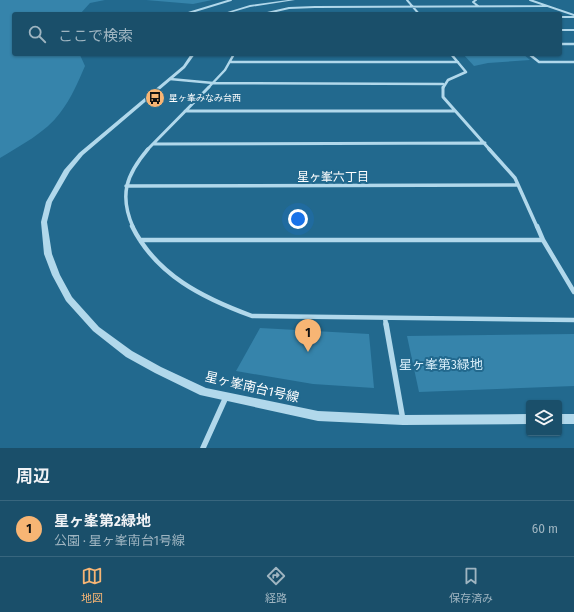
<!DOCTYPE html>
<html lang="ja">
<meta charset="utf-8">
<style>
:root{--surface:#1a4f6a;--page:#235670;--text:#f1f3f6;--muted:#9fb5c1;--line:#38667e;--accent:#f7b574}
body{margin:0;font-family:"Fira Sans Condensed","Noto Sans JP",sans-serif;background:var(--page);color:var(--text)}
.controls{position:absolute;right:12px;bottom:12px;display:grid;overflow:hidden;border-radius:4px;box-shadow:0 1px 3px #0004}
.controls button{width:36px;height:36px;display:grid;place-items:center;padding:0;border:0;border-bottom:1px solid var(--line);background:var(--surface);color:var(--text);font:20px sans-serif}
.you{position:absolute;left:298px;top:219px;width:14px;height:14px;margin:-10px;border:3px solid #fff;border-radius:50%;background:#1a73e8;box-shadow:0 0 0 6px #1a73e833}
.badge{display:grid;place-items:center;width:26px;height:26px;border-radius:50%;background:var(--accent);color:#111;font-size:13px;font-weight:700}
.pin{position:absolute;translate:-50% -33px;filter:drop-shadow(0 1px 2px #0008)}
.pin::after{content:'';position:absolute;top:21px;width:14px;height:12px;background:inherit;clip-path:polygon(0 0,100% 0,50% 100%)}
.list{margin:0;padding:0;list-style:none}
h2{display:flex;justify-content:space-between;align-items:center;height:52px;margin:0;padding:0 16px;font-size:17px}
h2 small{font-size:13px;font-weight:400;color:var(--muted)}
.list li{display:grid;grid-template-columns:26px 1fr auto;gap:12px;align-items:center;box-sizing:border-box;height:56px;padding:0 16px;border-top:1px solid var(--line)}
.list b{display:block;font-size:15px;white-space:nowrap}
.list p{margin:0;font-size:13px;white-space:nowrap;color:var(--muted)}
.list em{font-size:13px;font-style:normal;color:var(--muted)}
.icon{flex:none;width:22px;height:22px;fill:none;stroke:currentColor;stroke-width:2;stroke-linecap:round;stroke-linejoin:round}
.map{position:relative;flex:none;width:574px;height:448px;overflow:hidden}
.search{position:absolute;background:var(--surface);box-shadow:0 1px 3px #0004;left:12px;right:12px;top:12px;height:44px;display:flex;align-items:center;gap:10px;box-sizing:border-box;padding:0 14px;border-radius:4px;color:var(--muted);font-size:15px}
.sheet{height:108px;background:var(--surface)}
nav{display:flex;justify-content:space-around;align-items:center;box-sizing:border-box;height:56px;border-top:1px solid var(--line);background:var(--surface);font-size:11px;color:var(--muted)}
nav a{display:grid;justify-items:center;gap:2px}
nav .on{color:var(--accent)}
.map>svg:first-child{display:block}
.green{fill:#3684ab}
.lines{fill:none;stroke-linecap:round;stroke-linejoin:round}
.minor-far5{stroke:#b1d8eb;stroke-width:2}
.minor-far4{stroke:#b1d8eb;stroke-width:2.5}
.minor-far3{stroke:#b1d8eb;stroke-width:3}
.minor-far2{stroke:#b1d8eb;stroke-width:3.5}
.minor-far1{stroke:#b1d8eb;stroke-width:4.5}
.minor{stroke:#b1d8eb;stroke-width:5.5}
.tertiary{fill:#b1d8eb;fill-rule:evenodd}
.labels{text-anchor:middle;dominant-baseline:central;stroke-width:4;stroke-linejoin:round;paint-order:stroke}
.far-poi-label{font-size:9px;fill:#fff;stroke:#22698e;text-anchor:start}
.neighbourhood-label{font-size:12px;fill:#fff;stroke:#22698e}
.near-park-label{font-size:13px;fill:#d6edf9;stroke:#22698e}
.near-street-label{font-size:13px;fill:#fff;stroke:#22698e}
</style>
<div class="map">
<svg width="574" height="448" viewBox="0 0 574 448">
<rect width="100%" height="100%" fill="#22698e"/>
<path class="green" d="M0,0H105L90,3L80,14H14V54H76L80,55L85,66C78,82 71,99 60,113C45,133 21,145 0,158Z
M146,0H212L193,4Z
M463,54H523L530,60L488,63L474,66Z
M260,328L369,334L374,388L313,384L236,371Z
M574,334V386L419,392L407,336Z"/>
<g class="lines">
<path class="minor-far5" d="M407,0L419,14
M476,0L473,2L478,6
M530,0L574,15
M185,14L231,0
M263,14L289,8L315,7L546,6
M560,17H574
M560,30H574"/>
<path class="minor-far4" d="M560,44H574
M529,54L539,62H574
M231,62H458
M170,79L213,83L443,84
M208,88L225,70L234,54
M443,88L448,80L466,72L451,54"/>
<path class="minor-far3" d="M443,87V97L490,150
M185,111H455
M153,144L485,143
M147,150L209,87"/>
<path class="minor-far2" d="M489,149L515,178L537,227
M126,186L518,185
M133,227C119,195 126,175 148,149"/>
<path class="minor-far1" d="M132,226C156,275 203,298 252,316L574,320
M537,226L543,240L574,292
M140,240H543
M385,318L386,325"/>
<path class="minor" d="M386,324L403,420
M203,448L226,397"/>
<path class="tertiary" d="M288,0H295L250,7L226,14H221L250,5Z
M191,54H195L185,68L83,155L70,171L52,202L47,222L52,254L60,275L72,297L99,327L132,351L161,367L206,388L318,411L403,415L529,414V424L403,425L318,421L200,395L155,373L126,357L93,331L66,301L52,275L44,254L41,222L46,202L64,170L79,153L183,66Z
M559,414H574V424H559Z"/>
</g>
<defs>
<g id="bus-disc" transform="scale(1)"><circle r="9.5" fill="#f7b574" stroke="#22698e"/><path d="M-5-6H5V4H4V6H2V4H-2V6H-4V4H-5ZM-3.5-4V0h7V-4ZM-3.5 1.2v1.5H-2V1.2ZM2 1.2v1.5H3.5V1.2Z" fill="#111"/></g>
</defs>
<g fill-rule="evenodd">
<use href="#bus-disc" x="155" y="98"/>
</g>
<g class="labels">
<g class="far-poi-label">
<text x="169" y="98">星ヶ峯みなみ台西</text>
</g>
<g class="neighbourhood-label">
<text x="333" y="177">星ヶ峯六丁目</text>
</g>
<g class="near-park-label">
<text x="441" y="364">星ヶ峯第3緑地</text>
</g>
<g class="near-street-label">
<text transform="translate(252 387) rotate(13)">星ヶ峯南台1号線</text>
</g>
</g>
</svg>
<div class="controls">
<button><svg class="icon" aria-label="layers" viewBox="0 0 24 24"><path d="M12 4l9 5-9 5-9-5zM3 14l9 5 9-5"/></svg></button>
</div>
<div class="you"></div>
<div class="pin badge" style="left:308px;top:352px">1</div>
<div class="search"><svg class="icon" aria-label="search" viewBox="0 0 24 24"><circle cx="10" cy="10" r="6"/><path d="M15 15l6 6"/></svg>ここで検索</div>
</div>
<section class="sheet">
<h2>周辺<small></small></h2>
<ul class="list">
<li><span class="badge">1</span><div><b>星ヶ峯第2緑地</b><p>公園 · 星ヶ峯南台1号線</p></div><em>60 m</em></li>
</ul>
</section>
<nav>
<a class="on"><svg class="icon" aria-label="map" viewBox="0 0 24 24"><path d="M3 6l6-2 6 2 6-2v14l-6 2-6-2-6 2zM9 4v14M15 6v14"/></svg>地図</a>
<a><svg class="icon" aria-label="directions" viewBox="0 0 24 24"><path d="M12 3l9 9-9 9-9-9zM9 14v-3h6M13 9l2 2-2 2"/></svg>経路</a>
<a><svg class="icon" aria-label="saved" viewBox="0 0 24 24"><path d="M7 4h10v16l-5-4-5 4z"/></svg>保存済み</a>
</nav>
